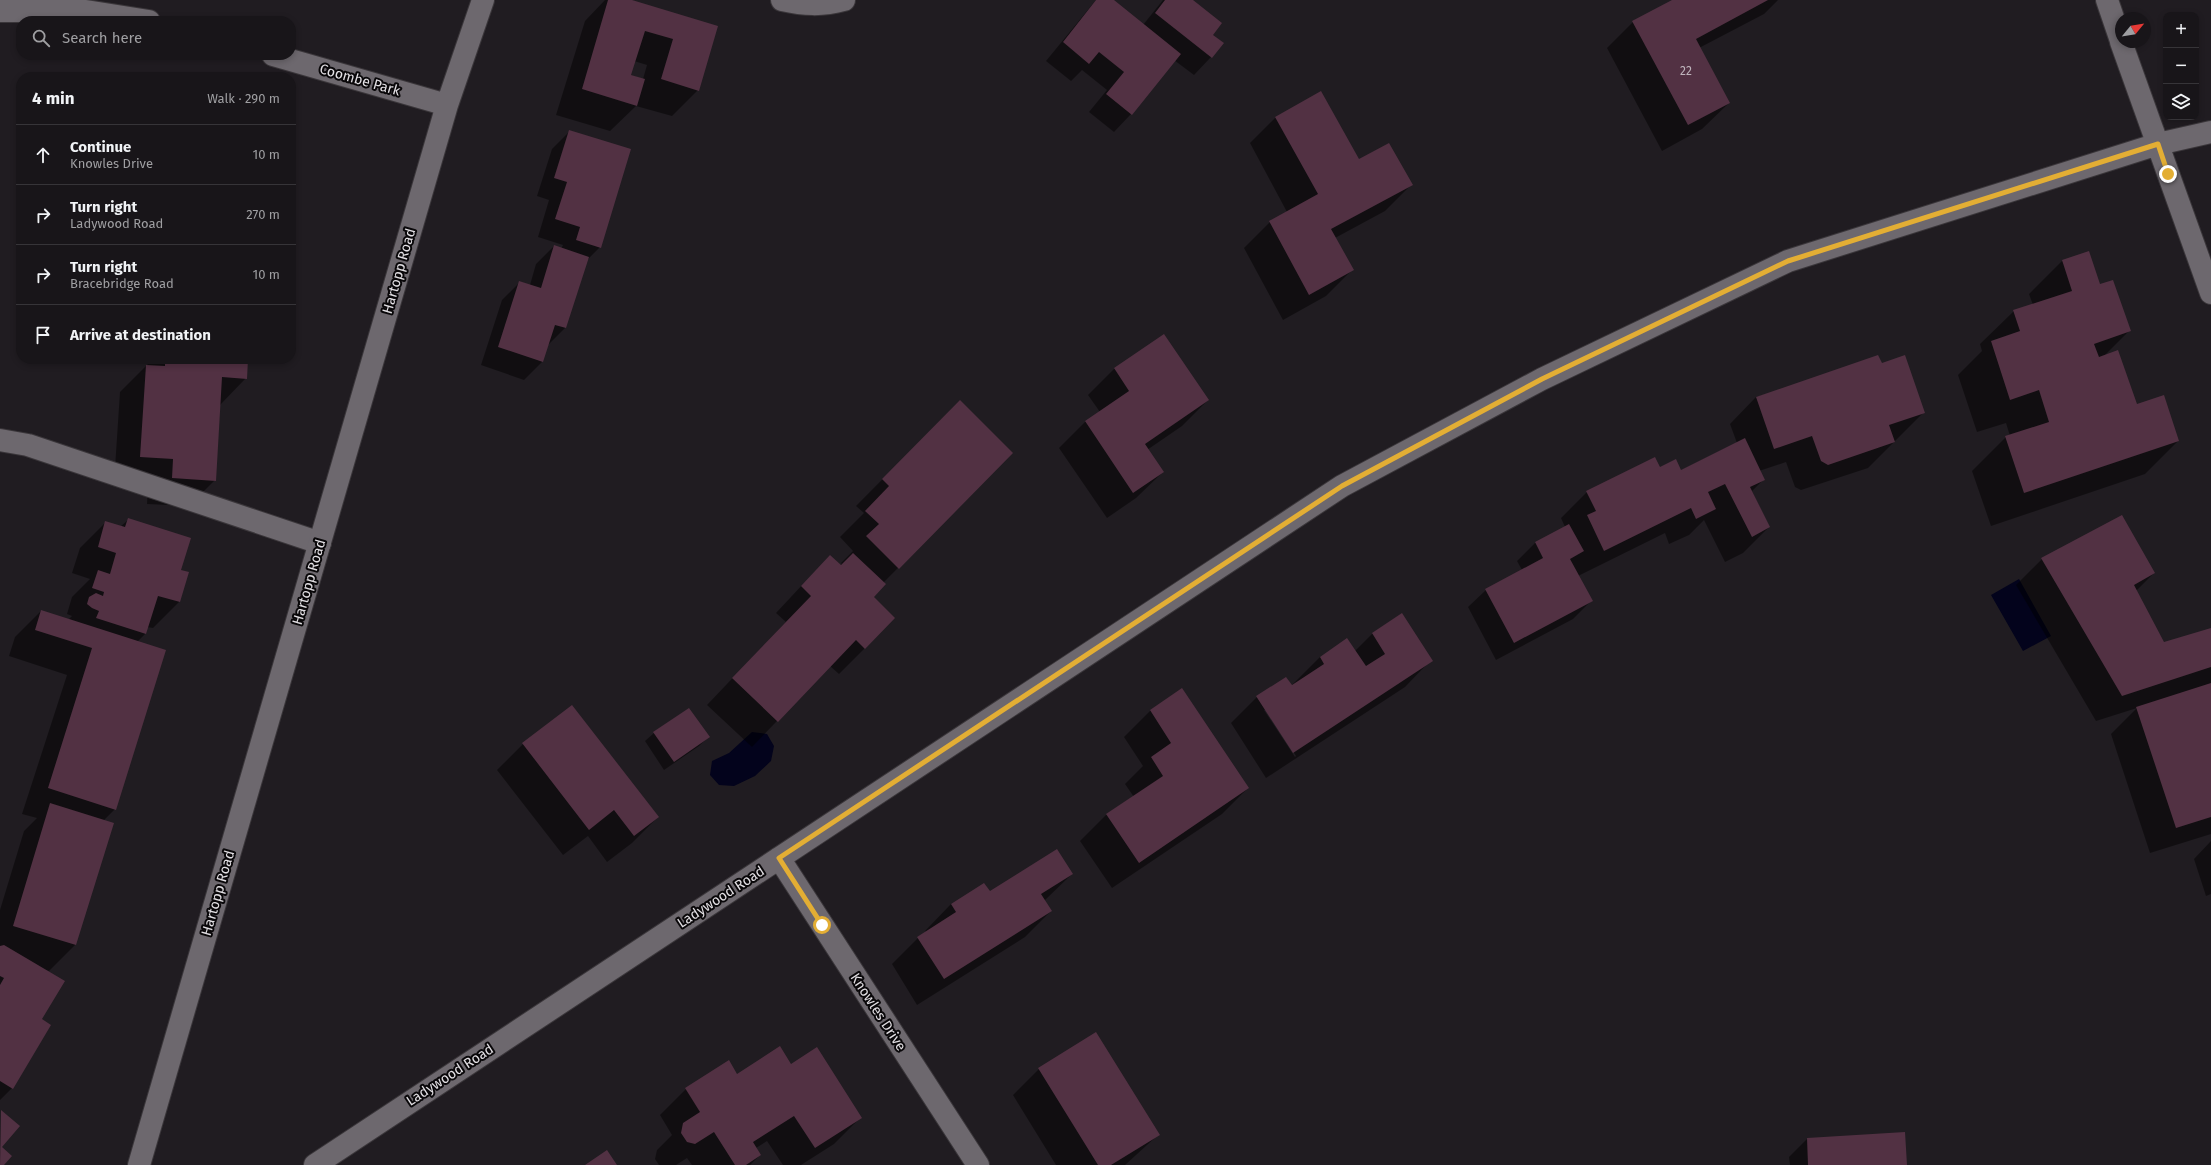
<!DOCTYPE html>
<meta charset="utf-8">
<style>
:root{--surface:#181519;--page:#252226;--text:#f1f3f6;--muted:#9f9fa2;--line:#363438}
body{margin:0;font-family:"Fira Sans",sans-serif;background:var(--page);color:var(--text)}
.controls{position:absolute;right:12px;top:12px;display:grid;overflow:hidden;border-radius:8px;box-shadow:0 2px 6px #0003}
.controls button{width:36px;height:36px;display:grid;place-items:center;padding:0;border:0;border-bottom:1px solid var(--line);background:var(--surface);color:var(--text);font:20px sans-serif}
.compass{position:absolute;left:2115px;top:12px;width:36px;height:36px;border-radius:50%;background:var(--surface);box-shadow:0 2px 6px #0003;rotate:60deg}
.stop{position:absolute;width:12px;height:12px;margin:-9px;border:3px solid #e3ae34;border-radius:50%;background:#fff}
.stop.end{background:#e3ae34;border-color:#fff;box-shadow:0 1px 4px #0008}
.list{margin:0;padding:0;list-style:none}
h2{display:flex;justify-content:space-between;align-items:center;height:52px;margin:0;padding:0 16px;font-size:17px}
h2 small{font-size:13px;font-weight:400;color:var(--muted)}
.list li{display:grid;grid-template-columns:26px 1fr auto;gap:12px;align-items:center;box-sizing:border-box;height:60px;padding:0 16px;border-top:1px solid var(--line)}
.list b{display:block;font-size:15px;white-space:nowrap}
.list p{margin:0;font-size:13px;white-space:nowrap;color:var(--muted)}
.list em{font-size:13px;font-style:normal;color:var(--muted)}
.icon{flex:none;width:22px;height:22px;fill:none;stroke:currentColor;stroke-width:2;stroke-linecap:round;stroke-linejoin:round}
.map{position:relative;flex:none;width:2211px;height:1165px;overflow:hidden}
.search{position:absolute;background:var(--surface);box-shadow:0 2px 6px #0003;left:16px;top:16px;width:280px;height:44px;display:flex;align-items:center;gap:10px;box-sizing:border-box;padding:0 14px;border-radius:16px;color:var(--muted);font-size:15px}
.panel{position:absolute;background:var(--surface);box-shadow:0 2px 6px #0003;left:16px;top:72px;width:280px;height:292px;border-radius:16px}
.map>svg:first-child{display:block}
.water{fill:#03031c}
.shadow{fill:#0007;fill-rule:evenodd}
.building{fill:#523143}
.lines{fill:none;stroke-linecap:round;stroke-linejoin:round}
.service-casing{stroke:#3a363a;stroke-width:24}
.minor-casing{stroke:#3a363a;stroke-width:24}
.service{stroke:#6d686e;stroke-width:22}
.minor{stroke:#6d686e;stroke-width:22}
.route{stroke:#e3ae34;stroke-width:5}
.labels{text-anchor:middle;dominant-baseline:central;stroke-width:4;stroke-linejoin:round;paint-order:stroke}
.number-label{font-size:12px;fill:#bfb4bc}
.street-label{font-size:14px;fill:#e3e0e4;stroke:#090709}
</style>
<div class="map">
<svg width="2211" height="1165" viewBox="0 0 2211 1165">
<rect width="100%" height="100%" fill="#201c21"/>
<path class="water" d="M2019,579L2051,636L2023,651L1991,595Z
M752,732L767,734L774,746L771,761L755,776L734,786L719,785L710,775L712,761L729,753Z"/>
<path class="shadow" d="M605,0H628L717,27L698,90L672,116L636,106L610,131L556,115L585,21ZM634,61L647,65L643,79L630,75Z
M1096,0H1112L1143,25L1163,0H1191L1212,35L1211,57L1194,75L1174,60L1131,114L1114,132L1089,112L1107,90L1082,70L1071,81L1046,61Z
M1674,0H1778L1764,14L1699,48L1729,103L1702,129L1662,151L1607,48L1633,22Z
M1276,117L1359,161L1411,185L1385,211L1335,238L1352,270L1326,296L1283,320L1244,248L1270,222L1287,212L1250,143Z
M570,131L600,247L587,260L565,328L547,346L542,362L524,380L481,365L502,300L520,282L530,285L536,264L554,246L561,249L563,245L538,237L549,200L537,196L552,149Z
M2062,261L2100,285L2129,331L2104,356L2136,405L2178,441L2145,474L1991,526L1972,471L2006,437L2010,436L2006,423L1977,432L1958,375L1982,351L1980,344L2014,311L2033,305L2029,294Z
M1164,335L1208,400L1182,426L1147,450L1163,472L1136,498L1107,518L1059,448L1085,422L1100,412L1088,395L1114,369Z
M153,359H247L246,378L220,405L215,480L189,506L147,504L148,485L114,483L120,392Z
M1881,365L1923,413L1868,468L1801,490L1795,487L1786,462L1759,471L1764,479L1752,491L1769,527L1743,553L1725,562L1704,520L1689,535L1669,544L1665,533L1578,576L1591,601L1573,619L1496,660L1468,607L1486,590L1522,570L1517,561L1535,543L1565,527L1561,518L1587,492L1660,468L1680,471L1737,443L1730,424L1756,397Z
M960,401L1012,453L883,583L872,597L865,648L839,674L830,666L752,747L707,705L786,622L776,613L804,583L842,564L841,563L853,551L840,537L864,513L856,506Z
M128,520L180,571L187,573L179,602L153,628L147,627L146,633L137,642L115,809L103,821L113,824L75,945L49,971L45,970L41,1019L12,1088L0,1100V910L24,831L37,818L22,814L67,675L9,656L15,637L41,611L68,620L72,616L67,614L72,597L90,579L72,573L80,548L106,522L120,527Z
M2042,559L2154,573L2136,591L2163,644L2211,629V834L2150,853L2111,734L2137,708L2096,721L2016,585Z
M1401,615L1431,660L1405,687L1266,778L1231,723L1257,697L1286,678L1291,686L1320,657L1355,651L1372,634ZM1264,710H1266L1296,756L1295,757Z
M1182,690L1248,788L1222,814L1112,888L1080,841L1106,815L1134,797L1125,784L1143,766L1124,737L1150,711Z
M572,706L658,817L632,843L607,862L588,836L563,855L497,770L523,744Z
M654,733L708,737L699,746L664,770L645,741Z
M2211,841V894L2206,896L2194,859Z
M1072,874L1044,901L1051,911L1025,937L917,1005L892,964L918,938L926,932L925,931L951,904L989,893Z
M790,1065L860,1118L834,1144L801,1165H783L767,1141L756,1148L760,1155L750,1165H692L687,1158L676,1165H659L655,1159L657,1150L672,1135L660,1115L686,1089L737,1075Z
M1039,1069L1158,1135L1125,1165H1056L1013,1095Z
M1,1111L18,1126L0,1147L3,1165H0Z
M1807,1139L1906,1165H1790L1789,1157Z"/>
<path class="building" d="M608,0H632L718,26L699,91L661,79L673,39L645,31L631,75L645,79L637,106L582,89Z
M1096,0H1114L1181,54L1132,115L1106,94L1124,72L1099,52L1089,64L1063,42Z
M1165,0H1193L1222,23L1213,35L1224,43L1212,58L1155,13Z
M1672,0H1768L1696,39L1730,103L1688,125L1632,21Z
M1321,91L1359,159L1389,143L1413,185L1331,229L1354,270L1309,295L1269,221L1318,194L1275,117Z
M569,130L631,149L601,248L576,240L580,227L555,219L567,182L554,178Z
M554,245L589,257L566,328L555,325L543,362L498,347L519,281L541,288Z
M2089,251L2100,284L2113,280L2131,331L2094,344L2099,357L2118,350L2137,404L2164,395L2179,441L2024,493L2005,436L2049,422L2039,390L2010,400L1991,341L2020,331L2013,310L2072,291L2062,260Z
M1164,334L1209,400L1145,444L1164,472L1133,493L1085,421L1129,391L1114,368Z
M1878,355L1882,363L1905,355L1925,413L1889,425L1895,442L1828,465L1821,461L1812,436L1774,449L1756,397Z
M165,359H248L247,379L222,377L216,481L172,478L173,459L140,457L146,365L165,366Z
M960,400L1013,453L899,569L866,536L879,524L865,511L889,486L882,479Z
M1745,438L1765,480L1750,487L1770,527L1752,537L1725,484L1708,492L1716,509L1696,519L1691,508L1604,551L1587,515L1596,511L1586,491L1655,457L1660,467L1676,459L1681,470Z
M2122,515L2155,573L2134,585L2164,642L2211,628V667L2122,696L2041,558Z
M128,518L191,538L181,570L189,572L180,602L158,596L146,634L96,618L99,611L92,608L87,604L89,597L96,593L103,596L104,592L92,588L98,570L110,574L116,553L98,547L105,521L125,527Z
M1569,524L1584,551L1570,559L1593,601L1514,643L1485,589L1543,558L1535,542Z
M853,553L886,584L874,597L895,618L865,649L856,640L778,722L732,678L811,596L801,586L830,555L841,565Z
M41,610L166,650L116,810L48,788L92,648L35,630Z
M1402,613L1433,661L1293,753L1256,696L1286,677L1292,685L1324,664L1320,657L1347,638L1366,666L1385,654L1372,633Z
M2211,683V817L2176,828L2136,707Z
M1182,688L1249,788L1139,863L1106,814L1163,776L1151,757L1171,743L1150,710Z
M572,705L659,817L634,836L614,810L589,830L522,743Z
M689,708L710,737L674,762L653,732Z
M50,803L114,823L76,945L13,926Z
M1057,849L1073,874L1041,894L1052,911L944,979L917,937L956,912L951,904L984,883L990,891Z
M4,945L65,981L42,1019L51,1025L13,1089L0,1081V985L4,978L0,976V946Z
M1096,1032L1160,1135L1111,1165H1098L1038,1068Z
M780,1046L791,1064L817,1047L862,1118L815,1148L794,1116L753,1142L761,1155L746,1165H735L714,1132L695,1144L687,1142L681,1133L683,1123L700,1112L685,1088L729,1060L737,1074Z
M1,1110L20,1126L2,1147L12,1156L4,1165H0Z
M1905,1132L1907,1165H1808L1807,1138Z
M607,1150L617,1165H585Z"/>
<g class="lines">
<g class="service-casing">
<path id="service" d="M0,440L28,445L320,543"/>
</g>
<g class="minor-casing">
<path id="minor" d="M782,0C804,5 822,6 844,0
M2107,0L2121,41
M0,11H86L149,21
M2121,42L2211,293
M273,55L447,105
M779,858L978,1165
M139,1165L447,105L483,0
M315,1165L1342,486L1542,379L1788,261L2158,144L2211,132"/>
</g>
<use href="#service" class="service"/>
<use href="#minor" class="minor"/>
</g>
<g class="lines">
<path class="route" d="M822,925L779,858L1342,486L1542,379L1788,261L2158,144L2168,174"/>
</g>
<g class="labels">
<g class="number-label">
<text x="1686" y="71">22</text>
</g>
<g class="street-label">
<text transform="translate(360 80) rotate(16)">Coombe Park</text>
<text transform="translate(399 271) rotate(-74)">Hartopp Road</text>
<text transform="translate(309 582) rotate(-74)">Hartopp Road</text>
<text transform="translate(218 893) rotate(-74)">Hartopp Road</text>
<text transform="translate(721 897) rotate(-33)">Ladywood Road</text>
<text transform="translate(878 1012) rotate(57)">Knowles Drive</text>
<text transform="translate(450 1075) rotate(-33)">Ladywood Road</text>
</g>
</g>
</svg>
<div class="controls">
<button>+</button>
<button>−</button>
<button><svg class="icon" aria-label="layers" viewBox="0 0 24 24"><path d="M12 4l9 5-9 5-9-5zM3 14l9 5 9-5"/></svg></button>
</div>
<svg class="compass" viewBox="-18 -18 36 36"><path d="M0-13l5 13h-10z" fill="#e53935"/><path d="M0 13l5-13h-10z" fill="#9f9fa2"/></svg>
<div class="stop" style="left:822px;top:925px"></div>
<div class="stop end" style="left:2168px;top:174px"></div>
<div class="search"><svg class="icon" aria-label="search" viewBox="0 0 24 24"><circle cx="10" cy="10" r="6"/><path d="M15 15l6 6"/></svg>Search here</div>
<section class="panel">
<h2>4 min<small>Walk · 290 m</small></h2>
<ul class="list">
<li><svg class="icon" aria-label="ahead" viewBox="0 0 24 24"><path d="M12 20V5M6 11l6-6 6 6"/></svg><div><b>Continue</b><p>Knowles Drive</p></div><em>10 m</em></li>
<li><svg class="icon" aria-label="right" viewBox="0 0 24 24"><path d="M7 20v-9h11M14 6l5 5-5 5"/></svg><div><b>Turn right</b><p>Ladywood Road</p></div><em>270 m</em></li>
<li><svg class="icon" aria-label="right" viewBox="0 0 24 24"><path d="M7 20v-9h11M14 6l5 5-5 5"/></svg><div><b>Turn right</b><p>Bracebridge Road</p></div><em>10 m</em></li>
<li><svg class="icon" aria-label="arrive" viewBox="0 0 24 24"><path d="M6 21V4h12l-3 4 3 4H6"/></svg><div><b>Arrive at destination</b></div></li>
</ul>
</section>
</div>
